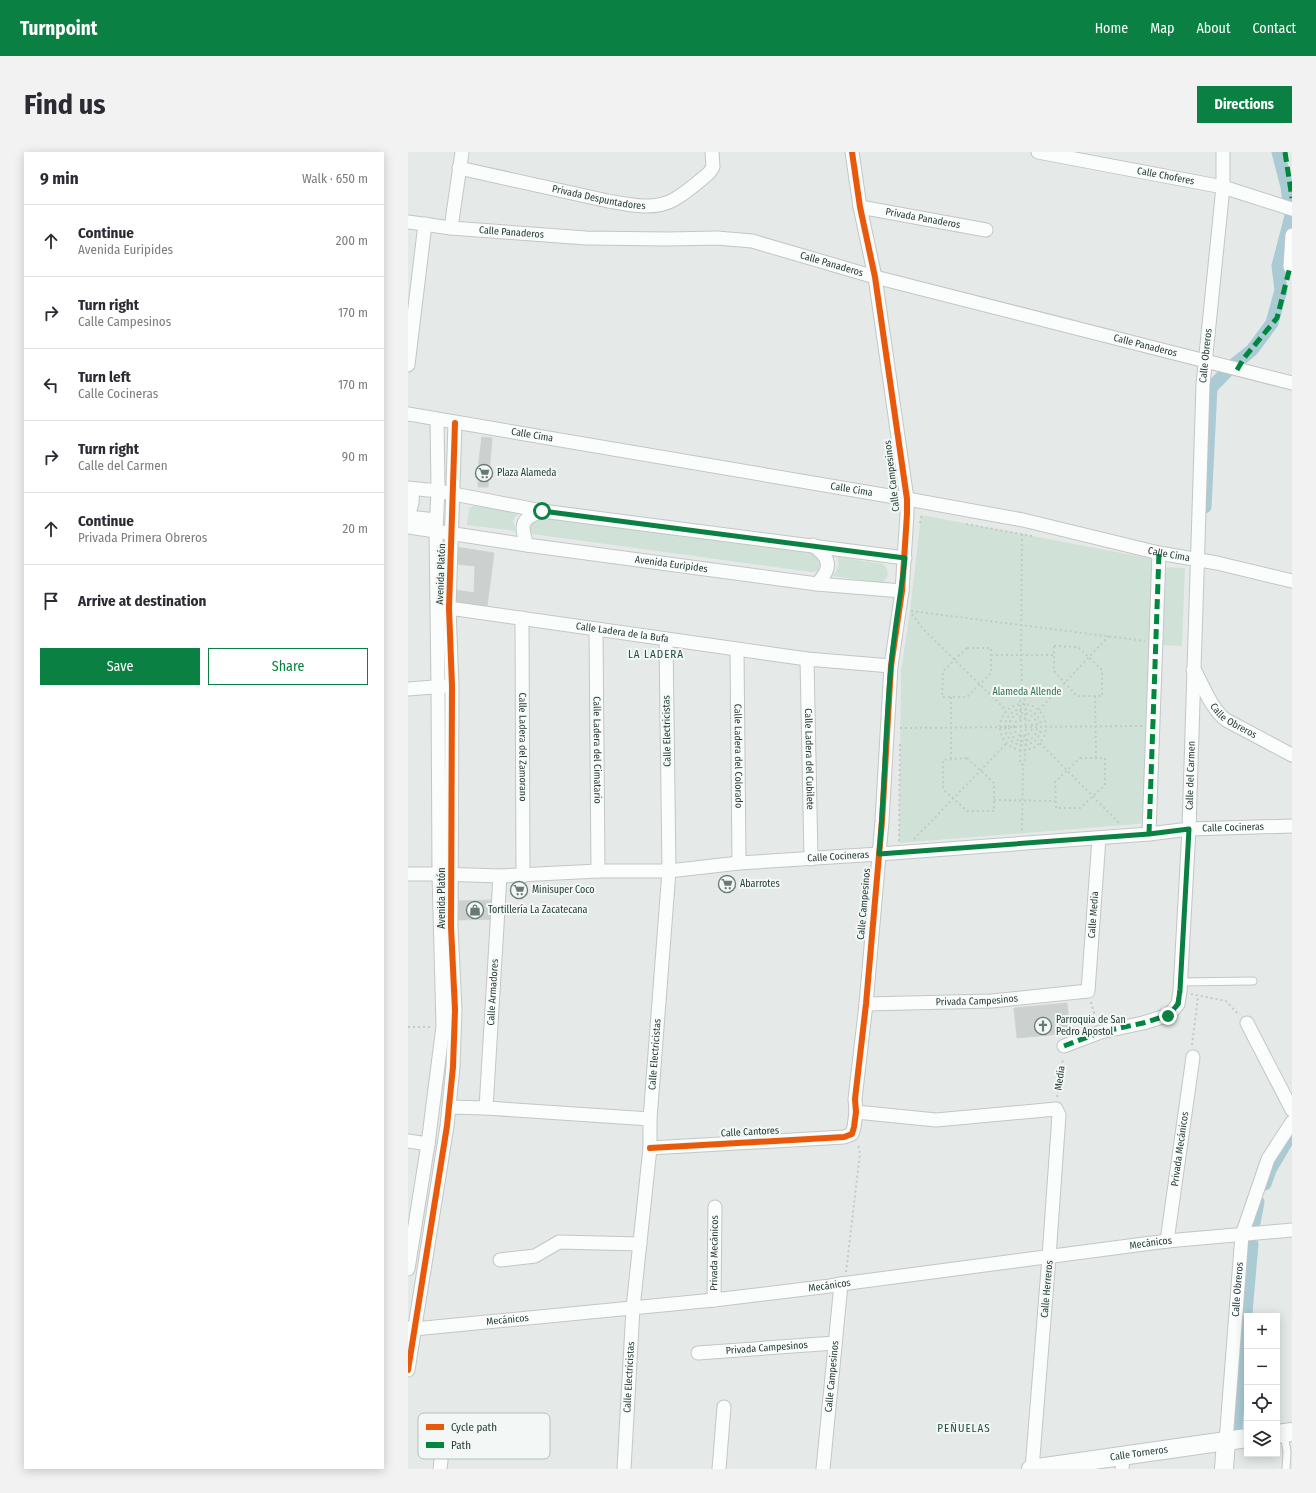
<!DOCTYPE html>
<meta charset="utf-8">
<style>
:root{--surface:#fff;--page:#f2f2f3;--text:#2b2b33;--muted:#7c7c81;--line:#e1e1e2;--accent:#0b8043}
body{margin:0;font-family:"Fira Sans Condensed",sans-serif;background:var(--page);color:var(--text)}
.controls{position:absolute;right:12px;bottom:12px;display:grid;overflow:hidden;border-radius:0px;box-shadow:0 2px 10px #0003}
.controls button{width:36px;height:36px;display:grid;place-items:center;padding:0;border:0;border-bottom:1px solid var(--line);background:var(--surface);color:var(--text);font:20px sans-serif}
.stop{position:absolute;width:12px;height:12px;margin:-9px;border:3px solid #0b8043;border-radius:50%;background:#fff}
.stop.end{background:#0b8043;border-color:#fff;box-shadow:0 1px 4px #0008}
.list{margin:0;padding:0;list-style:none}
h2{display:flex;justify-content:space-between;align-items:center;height:52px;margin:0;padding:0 16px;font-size:17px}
h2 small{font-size:13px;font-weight:400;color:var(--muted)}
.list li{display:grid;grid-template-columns:26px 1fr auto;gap:12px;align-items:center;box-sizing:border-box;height:72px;padding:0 16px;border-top:1px solid var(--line)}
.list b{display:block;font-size:15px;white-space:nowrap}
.list p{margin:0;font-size:13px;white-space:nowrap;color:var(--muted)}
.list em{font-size:13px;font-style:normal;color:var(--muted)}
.actions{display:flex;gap:8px;padding:12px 16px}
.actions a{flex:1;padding:9px 0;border:1px solid var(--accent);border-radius:0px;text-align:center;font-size:14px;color:var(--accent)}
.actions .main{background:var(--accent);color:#fff}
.icon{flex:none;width:22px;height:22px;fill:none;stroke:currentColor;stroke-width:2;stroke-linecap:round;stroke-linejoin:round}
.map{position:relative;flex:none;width:884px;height:1317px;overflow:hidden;border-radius:0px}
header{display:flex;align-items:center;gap:24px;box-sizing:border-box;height:56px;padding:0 20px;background:var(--accent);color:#fff}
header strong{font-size:19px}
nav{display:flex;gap:22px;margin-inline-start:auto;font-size:14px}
.intro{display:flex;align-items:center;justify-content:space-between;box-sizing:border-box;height:96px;padding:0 24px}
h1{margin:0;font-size:28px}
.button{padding:10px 18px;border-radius:0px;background:var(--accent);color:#fff;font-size:14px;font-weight:700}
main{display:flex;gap:24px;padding:0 24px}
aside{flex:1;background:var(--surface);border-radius:0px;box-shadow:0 2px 10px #0003}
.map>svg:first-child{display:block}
.green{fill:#d0e2d7}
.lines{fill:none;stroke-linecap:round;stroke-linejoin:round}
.canal{stroke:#aacad4;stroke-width:13}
.building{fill:#ccd1cf;stroke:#ced3d1}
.lane-casing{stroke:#c2c7c5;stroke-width:9}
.street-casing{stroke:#c2c7c5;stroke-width:15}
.secondary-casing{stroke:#c0c7c5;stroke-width:20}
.path{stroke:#c2cac8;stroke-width:2;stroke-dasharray:2 3;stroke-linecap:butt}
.lane{stroke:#fbfcfc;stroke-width:7}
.street{stroke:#fbfcfc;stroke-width:13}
.secondary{stroke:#fbfcfc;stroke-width:18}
.quiet{stroke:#00873e;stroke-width:5;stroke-dasharray:10 5;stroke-linecap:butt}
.cycleway-casing{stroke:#f3f8f6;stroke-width:8}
.cycleway{stroke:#e8590c;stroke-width:6}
.route{stroke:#0b8043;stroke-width:5}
.labels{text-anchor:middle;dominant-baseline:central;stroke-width:4;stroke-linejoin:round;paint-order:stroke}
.street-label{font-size:10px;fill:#243c38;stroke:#f3f8f6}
.poi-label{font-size:10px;fill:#243c38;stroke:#f3f8f6;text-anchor:start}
.park-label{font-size:10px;fill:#326f50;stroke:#f3f8f6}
.neighbourhood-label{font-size:11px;letter-spacing:1px;fill:#224c46;stroke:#f3f8f6}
.key{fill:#f3f8f6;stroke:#b5c0bd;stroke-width:1}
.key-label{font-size:11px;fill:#243c38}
</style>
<header>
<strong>Turnpoint</strong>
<nav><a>Home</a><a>Map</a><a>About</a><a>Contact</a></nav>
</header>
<div class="intro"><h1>Find us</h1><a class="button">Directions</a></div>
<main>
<aside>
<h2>9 min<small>Walk · 650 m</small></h2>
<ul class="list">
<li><svg class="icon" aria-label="ahead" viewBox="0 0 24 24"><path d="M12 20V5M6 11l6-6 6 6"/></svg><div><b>Continue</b><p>Avenida Euripides</p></div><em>200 m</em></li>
<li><svg class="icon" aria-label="right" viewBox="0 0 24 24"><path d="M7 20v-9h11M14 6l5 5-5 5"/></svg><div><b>Turn right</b><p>Calle Campesinos</p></div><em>170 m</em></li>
<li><svg class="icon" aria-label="left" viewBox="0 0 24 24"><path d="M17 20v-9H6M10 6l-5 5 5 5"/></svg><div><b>Turn left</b><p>Calle Cocineras</p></div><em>170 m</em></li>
<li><svg class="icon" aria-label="right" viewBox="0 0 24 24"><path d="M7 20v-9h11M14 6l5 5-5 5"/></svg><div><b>Turn right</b><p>Calle del Carmen</p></div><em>90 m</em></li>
<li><svg class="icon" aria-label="ahead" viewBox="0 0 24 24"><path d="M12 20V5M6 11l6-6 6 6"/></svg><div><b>Continue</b><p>Privada Primera Obreros</p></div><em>20 m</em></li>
<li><svg class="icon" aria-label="arrive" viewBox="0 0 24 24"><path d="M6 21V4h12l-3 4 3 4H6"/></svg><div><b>Arrive at destination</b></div></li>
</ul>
<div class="actions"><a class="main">Save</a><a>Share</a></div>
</aside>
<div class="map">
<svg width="884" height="1317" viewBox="0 0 884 1317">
<rect width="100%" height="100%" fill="#e5eae8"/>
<path class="green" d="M67,352L113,358L105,368L108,379L59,373L61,357Z
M513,363L751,408V415L777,416L774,494L749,493L741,671L491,691L493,519L502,459Z
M140,364L404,401L413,405L416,413L411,419L403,420L124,382L120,372L126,365Z
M430,405L475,412C481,418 482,425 474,431L424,424C429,418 432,414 430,405Z"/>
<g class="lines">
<path class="canal" d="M797,355L803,236L823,215L844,198L864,171L873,138L870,114L883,64L879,35L870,0
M857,1032L862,1018L883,982
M846,1071L850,1050
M828,1275L844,1092"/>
</g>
<path class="building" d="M74,285L84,286L80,335H70L71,308Z
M48,395L86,401L79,454L48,450V438L66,441L67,414L48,412Z
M86,748V767L48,768V749Z
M659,851L662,881L609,886L606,856Z"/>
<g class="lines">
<g class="lane-casing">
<path id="lane" d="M772,830L845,829
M876,1281L879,1300L878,1317"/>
</g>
<g class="street-casing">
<g id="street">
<path id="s1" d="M630,0L815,35L884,57"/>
<path id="s2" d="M51,16L200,49C221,53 247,59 267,47C279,40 290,30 301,21L305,15L304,0"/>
<path id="s3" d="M452,55L578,78"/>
<path id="s4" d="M0,70L43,76L178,86L260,87L309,86L344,89L467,125L884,231"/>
<path d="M43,76L54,0"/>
<path d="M882,115L884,83"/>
<path d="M0,213L17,72"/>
<path id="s5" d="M0,262L499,347L615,368L751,401L809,411L884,429"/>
<path d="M0,336L30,339L134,359L497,406"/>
<path d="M0,338L4,341C5,348 4,355 0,361"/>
<path d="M0,365L28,368"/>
<path id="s6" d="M0,375L119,393L409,432L494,439"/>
<path d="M119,393C112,372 113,367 134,359"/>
<path d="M405,393C422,406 425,415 409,432"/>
<path id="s7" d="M41,456L399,507L483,514"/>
<path id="s8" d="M114,466L115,724"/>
<path id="s9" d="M188,477L190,719"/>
<path id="s10" d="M329,497L331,711"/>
<path id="s11" d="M399,507L403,707"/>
<path id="s12" d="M785,518L788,521C797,538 803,556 818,568L884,603"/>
<path d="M0,537L38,534"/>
<path d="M741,682L751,401"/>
<path id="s13" d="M0,722H31L92,724L190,719H261L331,711L471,702L741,682L781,677L884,674"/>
<path id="s14" d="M458,852L584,849L680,839L691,686"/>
<path d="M839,871L884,958"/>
<path id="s15" d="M656,894L693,880L735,871L761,863L770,852L772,839L781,677L795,232L815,35V0"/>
<path d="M41,955L78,956L242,967"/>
<path id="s16" d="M78,956L92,724"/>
<path d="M448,960L528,968L648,957L651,963L641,1105L624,1317"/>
<path d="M0,989L20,992"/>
<path d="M242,996L436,985L444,982L446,975L448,960L447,947L458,852L474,669L483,514L494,439L499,362V347L467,125L452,55L444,0"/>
<path id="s17" d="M759,1089L785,905"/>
<path d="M92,1108L127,1104L151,1090L232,1092"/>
<path d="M0,1117L20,992L35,874L31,722L30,534L28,378L30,339L29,268"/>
<path id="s18" d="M306,1148L307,1055"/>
<path id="s19" d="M0,1176L6,1177L306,1148L422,1134L433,1132L759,1089L884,1078"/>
<path id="s20" d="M290,1201L427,1191"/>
<path d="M0,1218L39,974L45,915L47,858L43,775L44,534L41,456L47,271"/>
<path id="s21" d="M818,1289L834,1083L860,1007L884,970"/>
<path d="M32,1317L33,1308"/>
<path id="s22" d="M216,1317L225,1156L242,996V967L261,719L258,487"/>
<path d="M311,1317L316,1255"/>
<path id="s23" d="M415,1317L433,1132"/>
<path d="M714,1317L715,1304"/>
</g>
</g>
<g class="secondary-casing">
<g id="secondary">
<path d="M869,1282L884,1280"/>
<path id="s24" d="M623,1317L839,1286"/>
<path d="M816,1317L818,1289"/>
</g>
</g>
<path class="path" d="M512,371L514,361
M558,372L624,384
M614,382L613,503L614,531L616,540C617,552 620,606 615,613
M503,459L737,489
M504,462L515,477L598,558
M646,494L670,495L694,518V544H669L646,519Z
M559,496H583V521L559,545H534L535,519Z
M583,503H646
M613,533L612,539L613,584L612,611L615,613L614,680
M687,544L688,606
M543,545V607
M592 575a23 23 0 1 1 46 0a23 23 0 1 1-46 0Z
M597 575a18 18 0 1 1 36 0a18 18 0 1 1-36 0Z
M631,558L701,484
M601 575a14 14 0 1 1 28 0a14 14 0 1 1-28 0Z
M606 575a9 9 0 1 1 18 0a9 9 0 1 1-18 0Z
M492,576L734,574
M632,591L712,672
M559,606L586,631V659H559L535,637V608Z
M672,606H697V633L672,656H648L647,630Z
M586,648L647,649
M506,687L598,592
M491,689L492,590
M783,842L818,849L831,863
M683,850L688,868
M0,875H24
M784,893L790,845
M649,945L655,906
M438,1120L452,1001L450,992"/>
<use href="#lane" class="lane"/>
<use href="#street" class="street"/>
<use href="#secondary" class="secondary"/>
<path class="quiet" d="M877,0L884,46
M829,218L836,206L869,166L882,115
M741,682L751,401
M656,894L693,880L735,871L761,863L770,852L772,839"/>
<g class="cycleway-casing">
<path id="cycleway" d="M242,996L436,985L444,982L446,975L448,960L447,947L458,852L474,669L483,514L494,439L499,362V347L467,125L452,55L444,0
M0,1218L39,974L45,915L47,858L43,775L44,534L41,456L47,271"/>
</g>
<use href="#cycleway" class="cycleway"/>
</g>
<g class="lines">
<path class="route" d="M134,359L497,406C493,442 486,478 483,514C477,577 477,640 471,702L741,682L781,677L772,838L770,852L760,864"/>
</g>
<defs>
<g id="supermarket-ring" transform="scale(0.9)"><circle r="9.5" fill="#f3f8f6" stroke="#687976" stroke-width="1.5"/><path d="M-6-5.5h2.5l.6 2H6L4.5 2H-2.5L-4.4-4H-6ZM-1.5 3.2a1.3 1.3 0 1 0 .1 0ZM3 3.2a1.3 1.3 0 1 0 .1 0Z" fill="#687976"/></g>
<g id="shop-ring" transform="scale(0.9)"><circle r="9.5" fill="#f3f8f6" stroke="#687976" stroke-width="1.5"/><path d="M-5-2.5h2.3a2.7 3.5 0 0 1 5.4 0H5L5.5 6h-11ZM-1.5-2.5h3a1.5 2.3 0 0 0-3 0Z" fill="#687976"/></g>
<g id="church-ring" transform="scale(0.9)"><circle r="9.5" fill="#f3f8f6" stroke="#687976" stroke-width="1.5"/><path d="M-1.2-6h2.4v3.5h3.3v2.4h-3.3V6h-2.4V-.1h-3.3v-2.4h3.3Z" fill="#687976"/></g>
</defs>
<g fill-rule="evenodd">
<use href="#supermarket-ring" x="76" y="321"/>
<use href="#supermarket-ring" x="319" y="732"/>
<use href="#supermarket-ring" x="111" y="738"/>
<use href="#shop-ring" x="67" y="758"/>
<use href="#church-ring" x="635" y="874"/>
</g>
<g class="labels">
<g class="street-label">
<text stroke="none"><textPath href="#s1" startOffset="130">Calle Choferes</textPath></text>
<text stroke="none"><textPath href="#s2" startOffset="143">Privada Despuntadores</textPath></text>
<text stroke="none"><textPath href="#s3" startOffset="64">Privada Panaderos</textPath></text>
<text stroke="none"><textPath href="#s4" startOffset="104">Calle Panaderos</textPath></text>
<text stroke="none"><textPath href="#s4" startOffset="428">Calle Panaderos</textPath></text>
<text stroke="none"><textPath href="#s4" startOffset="752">Calle Panaderos</textPath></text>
<text stroke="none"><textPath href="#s15" startOffset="773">Calle Obreros</textPath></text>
<text stroke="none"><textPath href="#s5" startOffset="126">Calle Cima</textPath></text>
<text transform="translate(484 324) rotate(-97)">Calle Campesinos</text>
<text stroke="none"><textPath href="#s5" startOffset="450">Calle Cima</textPath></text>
<text stroke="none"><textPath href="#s5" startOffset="774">Calle Cima</textPath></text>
<text stroke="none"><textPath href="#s6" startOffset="266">Avenida Euripides</textPath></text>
<text transform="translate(33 422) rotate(-88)">Avenida Platón</text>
<text stroke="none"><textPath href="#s7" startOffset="175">Calle Ladera de la Bufa</textPath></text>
<text stroke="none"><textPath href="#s12" startOffset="67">Calle Obreros</textPath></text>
<text transform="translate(259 579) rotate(-91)">Calle Electricistas</text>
<text stroke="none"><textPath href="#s8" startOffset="129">Calle Ladera del Zamorano</textPath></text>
<text stroke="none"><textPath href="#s9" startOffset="121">Calle Ladera del Cimatario</textPath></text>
<text stroke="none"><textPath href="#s10" startOffset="107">Calle Ladera del Colorado</textPath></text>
<text stroke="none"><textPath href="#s11" startOffset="100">Calle Ladera del Cubilete</textPath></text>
<text stroke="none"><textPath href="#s15" startOffset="353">Calle del Carmen</textPath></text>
<text stroke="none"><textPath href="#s13" startOffset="827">Calle Cocineras</textPath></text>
<text stroke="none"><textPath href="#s13" startOffset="431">Calle Cocineras</textPath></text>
<text transform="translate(34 746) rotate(-90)">Avenida Platón</text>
<text transform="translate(456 752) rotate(-85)">Calle Campesinos</text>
<text stroke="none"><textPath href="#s14" startOffset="299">Calle Media</textPath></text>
<text stroke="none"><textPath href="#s16" startOffset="116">Calle Armadores</textPath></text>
<text stroke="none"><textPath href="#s14" startOffset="111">Privada Campesinos</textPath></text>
<text stroke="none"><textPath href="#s22" startOffset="416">Calle Electricistas</textPath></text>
<text transform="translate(652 926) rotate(-82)">Media</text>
<text transform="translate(342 980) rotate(-3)">Calle Cantores</text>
<text stroke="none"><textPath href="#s17" startOffset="93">Privada Mecánicos</textPath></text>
<text stroke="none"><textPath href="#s19" startOffset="748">Mecánicos</textPath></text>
<text stroke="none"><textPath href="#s18" startOffset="47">Privada Mecánicos</textPath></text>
<text stroke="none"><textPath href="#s19" startOffset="424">Mecánicos</textPath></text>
<text transform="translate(639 1137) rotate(-85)">Calle Herreros</text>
<text stroke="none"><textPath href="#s21" startOffset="152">Calle Obreros</textPath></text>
<text stroke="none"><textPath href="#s19" startOffset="100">Mecánicos</textPath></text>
<text stroke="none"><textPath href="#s20" startOffset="69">Privada Campesinos</textPath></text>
<text stroke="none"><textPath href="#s23" startOffset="93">Calle Campesinos</textPath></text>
<text stroke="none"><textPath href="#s22" startOffset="92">Calle Electricistas</textPath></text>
<text stroke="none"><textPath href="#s24" startOffset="109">Calle Torneros</textPath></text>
</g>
<g class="poi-label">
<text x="89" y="321">Plaza Alameda</text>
<text x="332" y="732">Abarrotes</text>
<text x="124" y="738">Minisuper Coco</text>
<text x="80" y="758">Tortillería La Zacatecana</text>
<text x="648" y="868">Parroquia de San<tspan x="648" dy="12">Pedro Apostol</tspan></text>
</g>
<g class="park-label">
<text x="619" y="540">Alameda Allende</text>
</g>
<g class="neighbourhood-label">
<text x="248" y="502">LA LADERA</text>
<text x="556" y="1276">PEÑUELAS</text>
</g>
</g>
<rect x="10" y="1261" width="132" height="46" rx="6" class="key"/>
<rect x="18" y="1272" width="18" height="6" fill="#e8590c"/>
<rect x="18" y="1290" width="18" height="6" fill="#00873e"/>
<g class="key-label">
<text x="43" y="1279">Cycle path</text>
<text x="43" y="1297">Path</text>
</g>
</svg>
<div class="controls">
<button>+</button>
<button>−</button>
<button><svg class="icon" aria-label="locate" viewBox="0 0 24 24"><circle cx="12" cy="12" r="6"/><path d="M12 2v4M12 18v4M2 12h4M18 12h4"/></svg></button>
<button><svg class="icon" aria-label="layers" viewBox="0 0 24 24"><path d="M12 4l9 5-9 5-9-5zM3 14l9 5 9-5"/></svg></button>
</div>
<div class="stop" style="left:134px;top:359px"></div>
<div class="stop end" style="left:760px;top:864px"></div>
</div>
</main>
